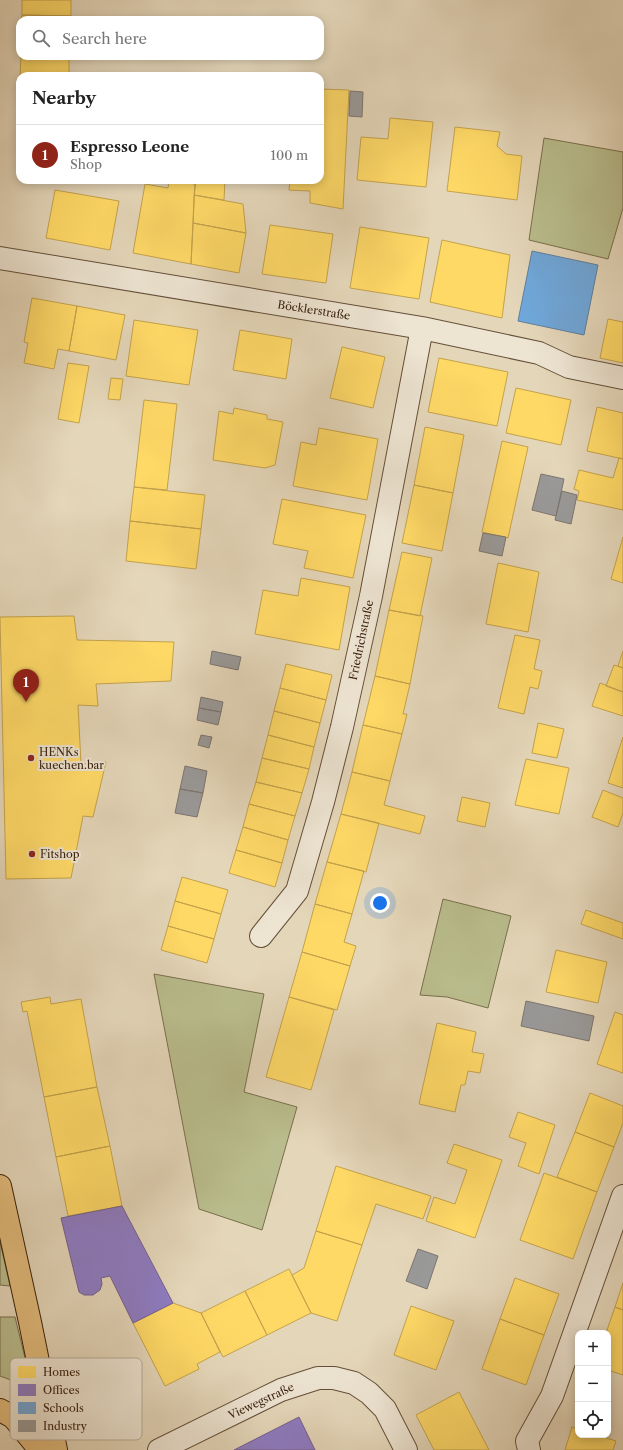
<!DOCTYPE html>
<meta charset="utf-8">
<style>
:root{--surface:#fff;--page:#f2f2f2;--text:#222;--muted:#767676;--line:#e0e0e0;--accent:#8f2418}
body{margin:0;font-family:"Libre Caslon Text",serif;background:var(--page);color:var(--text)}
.controls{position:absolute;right:12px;bottom:12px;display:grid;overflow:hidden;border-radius:8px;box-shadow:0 2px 10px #0003}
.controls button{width:36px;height:36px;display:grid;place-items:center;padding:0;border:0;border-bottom:1px solid var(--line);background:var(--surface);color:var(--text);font:20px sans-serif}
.you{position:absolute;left:380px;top:903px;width:14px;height:14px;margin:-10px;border:3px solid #fff;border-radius:50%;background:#1a73e8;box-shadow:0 0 0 6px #1a73e833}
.badge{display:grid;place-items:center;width:26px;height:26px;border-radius:50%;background:var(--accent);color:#fff;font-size:13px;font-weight:700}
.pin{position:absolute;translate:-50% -33px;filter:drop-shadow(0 1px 2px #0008)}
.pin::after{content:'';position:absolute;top:21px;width:14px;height:12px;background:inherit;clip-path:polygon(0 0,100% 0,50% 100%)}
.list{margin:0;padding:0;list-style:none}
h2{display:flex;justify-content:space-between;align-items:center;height:52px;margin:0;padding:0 16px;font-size:17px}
h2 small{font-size:13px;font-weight:400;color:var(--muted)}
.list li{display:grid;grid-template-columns:26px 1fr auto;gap:12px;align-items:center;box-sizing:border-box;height:60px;padding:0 16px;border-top:1px solid var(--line)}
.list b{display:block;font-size:15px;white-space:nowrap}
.list p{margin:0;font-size:13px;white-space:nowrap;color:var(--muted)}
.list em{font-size:13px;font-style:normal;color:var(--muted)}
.icon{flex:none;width:22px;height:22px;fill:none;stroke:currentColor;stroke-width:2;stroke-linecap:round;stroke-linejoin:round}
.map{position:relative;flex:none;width:623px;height:1450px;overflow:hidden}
.search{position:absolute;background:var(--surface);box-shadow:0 2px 10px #0003;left:16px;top:16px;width:308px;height:44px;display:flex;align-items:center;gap:10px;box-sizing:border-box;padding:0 14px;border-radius:12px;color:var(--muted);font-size:15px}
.panel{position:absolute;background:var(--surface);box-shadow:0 2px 10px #0003;left:16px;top:72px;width:308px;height:112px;border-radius:12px}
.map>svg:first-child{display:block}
.green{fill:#b9bc8c;stroke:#7a6f4d}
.homes{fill:#ffd966;stroke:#c4a24c}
.offices{fill:#8e7cc3;stroke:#75618d}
.schools{fill:#6fa8dc;stroke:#5f809e}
.industry{fill:#999;stroke:#7c756f}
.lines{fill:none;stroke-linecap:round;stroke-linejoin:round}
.minor-casing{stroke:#644f39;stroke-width:24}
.major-casing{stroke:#3a220e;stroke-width:24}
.minor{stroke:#ede4d2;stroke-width:22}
.major{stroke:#e2bb7c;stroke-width:22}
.poi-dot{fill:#8f2418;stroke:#ede4d2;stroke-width:1.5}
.labels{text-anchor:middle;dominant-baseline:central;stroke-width:4;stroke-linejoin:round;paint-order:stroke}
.street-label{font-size:11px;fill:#3a220e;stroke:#ede4d2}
.poi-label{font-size:11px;fill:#3a220e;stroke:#ede4d2;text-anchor:start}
.key{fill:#ede4d2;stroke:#b7aa97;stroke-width:1}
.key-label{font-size:11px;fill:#3a220e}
</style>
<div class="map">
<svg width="623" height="1450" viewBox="0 0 623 1450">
<rect width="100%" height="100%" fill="#e4d6b9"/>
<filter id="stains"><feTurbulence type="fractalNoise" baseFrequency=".005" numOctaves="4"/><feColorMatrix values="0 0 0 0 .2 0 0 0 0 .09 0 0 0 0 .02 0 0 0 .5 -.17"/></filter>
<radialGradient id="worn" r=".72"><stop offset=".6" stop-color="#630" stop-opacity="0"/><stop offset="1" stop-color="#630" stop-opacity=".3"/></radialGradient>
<path class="green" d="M544,138L623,152V208L608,259L529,240Z
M443,899L511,916L488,1008L447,997L420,995Z
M154,974L264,994L244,1092L297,1107L262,1230L199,1209Z
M0,1242L10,1286L0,1285Z
M0,1317H15L29,1374L27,1380L19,1383L0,1376Z"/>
<path class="homes" d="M22,0H71V16L22,15Z
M22,15L71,16V20H21Z
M21,56H69V76H20Z
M320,89L349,90L343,209L310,203V191L289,190L290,180H320Z
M390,118L433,122L426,187L357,180L361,137L388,139Z
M455,127L500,132L497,146L506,154L522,156L517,200L447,191Z
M169,180L195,184L191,264L133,253L145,184L168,188Z
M196,180H225L224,200L194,195Z
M55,190L119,201L110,250L46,238Z
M194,195L243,204L246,233L193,223Z
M193,223L246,233L239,273L191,264Z
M270,225L333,234L326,283L262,274Z
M360,227L429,238L419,299L350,288Z
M442,240L510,255L502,318L430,302Z
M32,298L77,306L69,351L58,349L54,369L24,363L28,343L24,342Z
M77,306L125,315L116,360L69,351Z
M608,319L623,322V363L600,358Z
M134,320L198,330L189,385L126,376Z
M240,330L292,339L286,379L233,370Z
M342,347L385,357L373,408L330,398Z
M439,358L508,372L497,426L428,412Z
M68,363L89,366L79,423L58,419Z
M111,378L123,379L120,400L108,399Z
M516,388L571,400L561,445L506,433Z
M144,400L177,404L167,490L134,487Z
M597,407L623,413V459L587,451Z
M234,408L267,415V419L283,422L275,465L265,468L213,460L219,411L233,414Z
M425,427L464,435L453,493L414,485Z
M319,428L378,439L367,500L293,486L301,442L316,445Z
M502,441L528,447L508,538L482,532Z
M619,458L623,459V510L577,500L579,491L574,489L579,470L613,478Z
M414,485L453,493L442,551L402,543Z
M134,487L205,495L201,529L130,521Z
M282,499L366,515L353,578L304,568L308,551L273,544Z
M130,521L201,529L196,569L126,561Z
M623,537V583L611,579Z
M402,552L432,558L420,616L389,610Z
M498,563L539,572L528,632L486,624Z
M301,578L350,587L339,650L255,634L263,590L298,596Z
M389,610L423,616L410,684L375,676Z
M74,616L77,640L174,642L171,681L96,684L98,706L78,705L81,764L106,762L93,817L83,816L71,878L6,879L0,617Z
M515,635L540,640L534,669L542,671L538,689L530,687L524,714L498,708Z
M623,651V668L618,666Z
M286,664L332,675L326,700L280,688Z
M614,665L623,668V692L606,686Z
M375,676L410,684L403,714H407L402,734L363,725Z
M600,683L623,692V716L592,706Z
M280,688L326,700L320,723L274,711Z
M274,711L320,723L314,747L268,735Z
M538,723L564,729L557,758L532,753Z
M363,725L402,734L390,781L352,772Z
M268,735L314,747L309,769L262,758Z
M623,737V788L608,783Z
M262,758L309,769L302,793L256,782Z
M526,759L569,768L559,814L515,805Z
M352,772L390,781L384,805L425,816L420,834L341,814Z
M256,782L302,793L295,816L249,804Z
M603,790L623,798V813L618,827L592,817Z
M462,797L490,803L485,827L457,821Z
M249,804L295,816L288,840L243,827Z
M341,814L379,823L366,872L327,862Z
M243,827L288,840L282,863L236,850Z
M236,850L282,863L275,887L229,873Z
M327,862L364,871L352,914L315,904Z
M182,877L228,890L221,914L175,901Z
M175,901L221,914L214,939L168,926Z
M315,904L352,914L344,942L356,946L350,966L302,952Z
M586,910L623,923V939L581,924Z
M168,926L214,939L207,963L161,950Z
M556,950L607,962L598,1003L546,992Z
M302,952L350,966L337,1010L289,997Z
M50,997L51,1004L81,999L97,1087L44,1097L27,1011L23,1012L21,1002Z
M289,997L334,1010L311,1090L266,1077Z
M615,1012L623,1015V1073L597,1064Z
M437,1023L476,1032L472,1052L484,1054L480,1073L468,1071L465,1085H461L455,1112L419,1104Z
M97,1087L110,1146L56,1157L44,1097Z
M590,1093L623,1106V1123L614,1147L575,1132Z
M518,1112L555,1125L539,1174L518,1166L526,1143L509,1137Z
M575,1132L614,1147L597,1192L557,1177Z
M454,1144L502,1160L475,1238L426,1221L434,1197L455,1204L467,1170L447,1163Z
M110,1146L122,1206L68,1216L56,1157Z
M336,1166L431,1196L423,1219L376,1204L362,1245L316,1231Z
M544,1173L597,1192L573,1259L520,1240Z
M316,1231L362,1245L337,1321L311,1313L292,1275L304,1268Z
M289,1269L311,1313L267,1335L245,1291Z
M515,1278L559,1294L544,1335L500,1319Z
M623,1283V1310L615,1307Z
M245,1291L267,1335L223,1357L201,1313Z
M173,1303L201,1313L220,1352L197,1364L199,1369L165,1386L133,1323Z
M411,1306L454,1321L436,1370L394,1355Z
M615,1307L623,1310V1375L608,1370V1333H606Z
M500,1319L544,1335L526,1385L482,1369Z
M459,1392L489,1450H434L416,1415Z
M572,1427L578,1429V1435H597L616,1441L613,1450H565Z"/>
<path class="offices" d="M122,1206L173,1303L133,1323L110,1276L101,1278L102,1284L100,1290L93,1295H84L79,1292L61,1218Z
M299,1417L315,1450H234Z"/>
<path class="schools" d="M532,251L598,265L584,335L518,321Z"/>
<path class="industry" d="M350,91L363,92L362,117L349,116Z
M541,474L564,479L556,516L532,510Z
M562,491L577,495L571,524L555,520Z
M483,533L506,537L502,556L479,551Z
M212,651L241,657L238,670L210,664Z
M201,697L223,702L221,712L199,708Z
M199,708L221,712L218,725L197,720Z
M201,735L212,737L209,748L198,745Z
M185,766L207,771L203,793L180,789Z
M180,789L203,793L197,817L175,813Z
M526,1001L594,1016L589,1041L521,1026Z
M418,1249L438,1256L427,1289L406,1281Z"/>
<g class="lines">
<g class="minor-casing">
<path id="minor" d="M0,258L422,328L539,353L569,367L623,378
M261,936L297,891L323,802L342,727L371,596L422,328
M159,1450L281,1390L318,1378H334L354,1383L369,1393L385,1409L406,1450
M529,1450L527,1441L552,1396L623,1196"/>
</g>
<g class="major-casing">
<path id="major" d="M0,1186L30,1322L56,1450
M0,1410L13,1417L40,1450"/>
</g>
<use href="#minor" class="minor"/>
<use href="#major" class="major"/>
</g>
<g class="poi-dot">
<circle cx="31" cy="758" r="4"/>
<circle cx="32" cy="854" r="4"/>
</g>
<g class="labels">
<g class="street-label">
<text transform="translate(314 310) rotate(9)">Böcklerstraße</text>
<text transform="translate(361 640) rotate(-78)">Friedrichstraße</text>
<text transform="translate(261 1401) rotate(-25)">Viewegstraße</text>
</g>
<g class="poi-label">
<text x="39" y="752">HENKs<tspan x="39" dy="13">kuechen.bar</tspan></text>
<text x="40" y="854">Fitshop</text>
</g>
</g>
<rect x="10" y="1358" width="132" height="82" rx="6" class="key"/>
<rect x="18" y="1366" width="18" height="12" fill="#ffd966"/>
<rect x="18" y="1384" width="18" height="12" fill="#8e7cc3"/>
<rect x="18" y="1402" width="18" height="12" fill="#6fa8dc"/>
<rect x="18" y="1420" width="18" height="12" fill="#999"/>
<g class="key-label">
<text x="43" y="1376">Homes</text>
<text x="43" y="1394">Offices</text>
<text x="43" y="1412">Schools</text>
<text x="43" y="1430">Industry</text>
</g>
<rect width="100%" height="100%" filter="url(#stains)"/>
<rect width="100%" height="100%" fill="url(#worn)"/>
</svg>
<div class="controls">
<button>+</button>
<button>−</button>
<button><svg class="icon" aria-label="locate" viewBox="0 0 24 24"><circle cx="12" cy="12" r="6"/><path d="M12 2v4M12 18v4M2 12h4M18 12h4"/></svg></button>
</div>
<div class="you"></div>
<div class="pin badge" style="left:26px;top:702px">1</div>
<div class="search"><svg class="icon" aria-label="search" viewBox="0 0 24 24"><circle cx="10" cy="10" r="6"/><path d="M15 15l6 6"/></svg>Search here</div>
<section class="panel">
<h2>Nearby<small></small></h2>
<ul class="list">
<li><span class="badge">1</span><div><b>Espresso Leone</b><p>Shop</p></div><em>100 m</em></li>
</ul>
</section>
</div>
